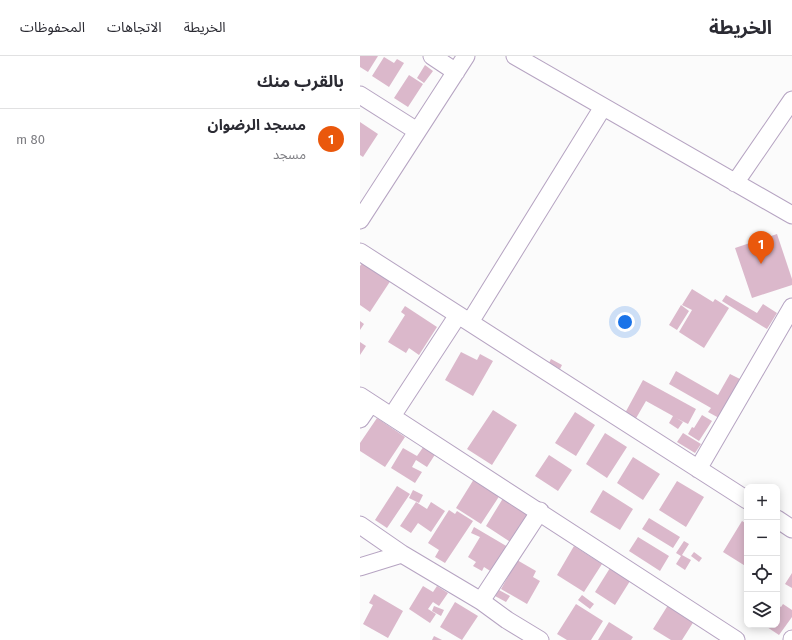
<!DOCTYPE html>
<html lang="ar">
<meta charset="utf-8">
<style>
:root{--surface:#fff;--page:#f2f2f3;--text:#2b2b33;--muted:#7c7c81;--line:#e1e1e2;--accent:#ea580c}
body{margin:0;font-family:"Fira Sans","Noto Sans Arabic",sans-serif;background:var(--page);color:var(--text);direction:rtl}
.controls{position:absolute;right:12px;bottom:12px;display:grid;overflow:hidden;border-radius:8px;box-shadow:0 2px 10px #0003}
.controls button{width:36px;height:36px;display:grid;place-items:center;padding:0;border:0;border-bottom:1px solid var(--line);background:var(--surface);color:var(--text);font:20px sans-serif}
.you{position:absolute;left:265px;top:266px;width:14px;height:14px;margin:-10px;border:3px solid #fff;border-radius:50%;background:#1a73e8;box-shadow:0 0 0 6px #1a73e833}
.badge{display:grid;place-items:center;width:26px;height:26px;border-radius:50%;background:var(--accent);color:#fff;font-size:13px;font-weight:700}
.pin{position:absolute;translate:-50% -33px;filter:drop-shadow(0 1px 2px #0008)}
.pin::after{content:'';position:absolute;top:21px;width:14px;height:12px;background:inherit;clip-path:polygon(0 0,100% 0,50% 100%)}
.list{margin:0;padding:0;list-style:none}
h2{display:flex;justify-content:space-between;align-items:center;height:52px;margin:0;padding:0 16px;font-size:17px}
h2 small{font-size:13px;font-weight:400;color:var(--muted)}
.list li{display:grid;grid-template-columns:26px 1fr auto;gap:12px;align-items:center;box-sizing:border-box;height:60px;padding:0 16px;border-top:1px solid var(--line)}
.list b{display:block;font-size:15px;white-space:nowrap}
.list p{margin:0;font-size:13px;white-space:nowrap;color:var(--muted)}
.list em{font-size:13px;font-style:normal;color:var(--muted)}
.icon{flex:none;width:22px;height:22px;fill:none;stroke:currentColor;stroke-width:2;stroke-linecap:round;stroke-linejoin:round}
.map{position:relative;flex:none;width:432px;height:584px;overflow:hidden;direction:ltr}
header{display:flex;align-items:center;gap:24px;box-sizing:border-box;height:56px;padding:0 20px;background:var(--surface);border-bottom:1px solid var(--line)}
header strong{font-size:19px}
nav{display:flex;gap:22px;margin-inline-start:auto;font-size:14px}
main{display:flex}
aside{flex:1;background:var(--surface)}
.map>svg:first-child{display:block}
.building{fill:#dbb8cb}
.lines{fill:none;stroke-linecap:round;stroke-linejoin:round}
.minor-casing{stroke:#b6a4c2;stroke-width:19}
.minor{stroke:#fff;stroke-width:17}
</style>
<header>
<strong>الخريطة</strong>
<nav><a>الخريطة</a><a>الاتجاهات</a><a>المحفوظات</a></nav>
</header>
<main>
<div class="map">
<svg width="432" height="584" viewBox="0 0 432 584">
<rect width="100%" height="100%" fill="#fbfbfb"/>
<path class="building" d="M0,0H18L8,16L0,11Z
M24,1L34,7L37,3L44,7L29,31L12,20Z
M65,9L73,15L64,27L57,22Z
M49,19L63,28L48,51L34,42Z
M0,66L18,78L3,101L0,99Z
M417,178L432,223V229L392,242L375,192Z
M3,206L31,224L10,256L0,249V210Z
M332,233L353,246L355,243L369,252L344,292L319,276L332,254L322,249Z
M366,239L397,257L403,248L417,257L407,273L362,245Z
M321,249L329,255L317,274L309,269Z
M45,250L77,271L59,299L49,292L46,297L28,286L45,259L41,256Z
M0,265L4,268L0,274Z
M0,286L6,290L0,299Z
M101,296L117,304L120,298L133,305L113,340L85,324Z
M191,303L202,309L200,313L189,307Z
M316,315L358,339L370,318L380,323L359,362L348,356L351,352L309,328Z
M283,324L336,353L328,368L316,362L323,366L318,373L309,367L313,360L286,345L275,364L264,359Z
M133,354L157,369L132,409L107,393Z
M215,356L235,369L216,400L195,387Z
M342,359L352,365L339,385L328,378L332,371L334,372Z
M17,362L45,381L25,411L0,395V387Z
M245,377L267,391L247,422L226,408Z
M323,377L341,388L335,397L317,386Z
M64,390L76,397L67,411L56,404L52,411L62,416L55,427L31,412L43,392L57,400Z
M189,399L212,414L198,435L175,420Z
M273,401L300,418L283,444L257,427Z
M114,423L140,439L121,468L96,452Z
M317,425L344,441L326,471L299,454Z
M37,430L50,438L27,472L15,464Z
M53,434L63,439L59,447L49,442Z
M243,434L273,453L260,474L230,456Z
M145,439L172,456L152,487L126,470Z
M56,446L67,453L71,446L85,455L71,476L58,467L51,477L40,470Z
M89,454L95,458L97,455L113,465L85,507L75,501L79,494L68,487Z
M289,462L320,481L313,492L282,473Z
M382,465L387,468V511L363,496Z
M114,471L148,491L135,518L124,511L122,515L113,510L116,506L108,501L120,481L111,477Z
M278,481L309,500L300,515L269,495Z
M324,485L329,488L322,499L331,504L325,514L316,508L321,500L316,497Z
M214,490L242,508L224,536L197,519Z
M334,496L342,502L339,506L331,500Z
M157,504L176,515L173,521L180,525L167,548L141,533Z
M250,512L270,525L255,549L235,536Z
M432,517V532L425,528Z
M63,530L73,536L77,530L88,537L79,550L73,546L68,553L76,558L70,567L49,553Z
M139,534L150,540L146,546L135,540Z
M14,538L43,555L28,582L3,568L13,549L9,547Z
M222,539L234,548L230,553L218,544Z
M95,546L118,560L102,584L80,571Z
M310,546L336,562L322,584H311L293,573Z
M216,548L243,565L231,584H207L197,578Z
M423,548L432,554V561L419,579L404,569H417V549L421,551Z
M74,550L84,554L81,560L72,555Z
M249,566L273,581L271,584H238Z
M74,580L82,584H72Z"/>
<g class="lines">
<g class="minor-casing">
<path id="minor" d="M72,0L96,16
M155,0L432,159
M0,39L57,75
M375,127L432,44
M0,164L106,0
M0,196L387,444
M110,266L243,51
M0,340L376,584
M32,360L98,259
M0,363L11,347
M338,413L432,251
M417,463L432,473
M0,469L42,498L121,545L147,564L180,584
M0,511L42,498
M121,545L180,455
M432,584V583"/>
</g>
<use href="#minor" class="minor"/>
</g>
</svg>
<div class="controls">
<button>+</button>
<button>−</button>
<button><svg class="icon" aria-label="locate" viewBox="0 0 24 24"><circle cx="12" cy="12" r="6"/><path d="M12 2v4M12 18v4M2 12h4M18 12h4"/></svg></button>
<button><svg class="icon" aria-label="layers" viewBox="0 0 24 24"><path d="M12 4l9 5-9 5-9-5zM3 14l9 5 9-5"/></svg></button>
</div>
<div class="you"></div>
<div class="pin badge" style="left:401px;top:208px">1</div>
</div>
<aside>
<h2>بالقرب منك<small></small></h2>
<ul class="list">
<li><span class="badge">1</span><div><b>مسجد الرضوان</b><p>مسجد</p></div><em>80 m</em></li>
</ul>
</aside>
</main>
